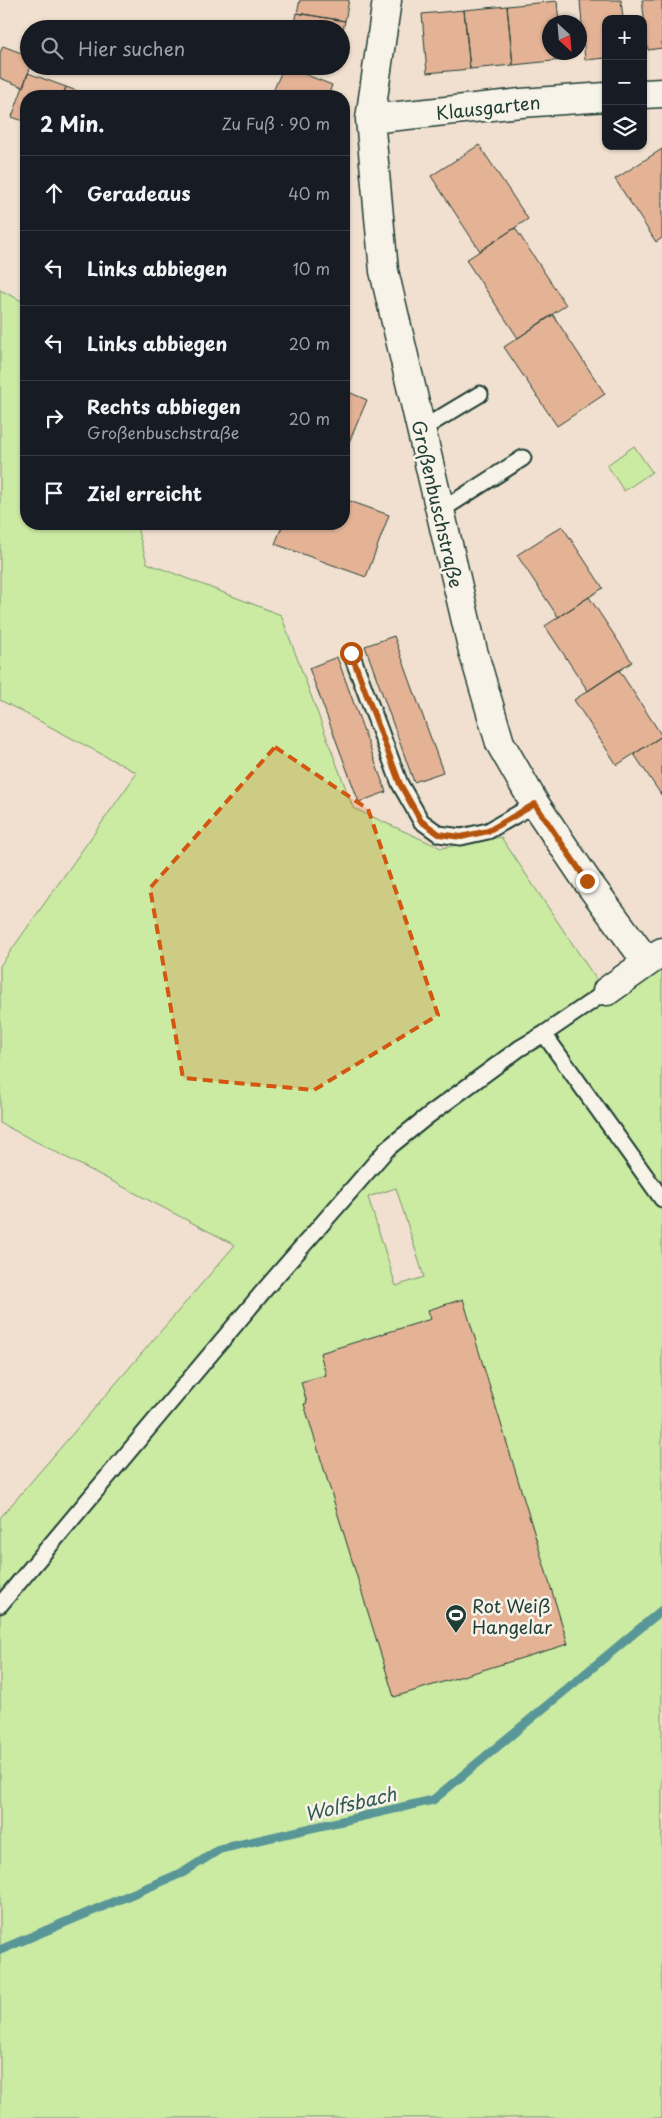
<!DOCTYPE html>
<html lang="de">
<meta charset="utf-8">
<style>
:root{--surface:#171b24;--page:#20242c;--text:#f1f3f6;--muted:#9ea1a6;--line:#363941}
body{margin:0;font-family:"Playpen Sans",sans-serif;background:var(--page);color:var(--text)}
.controls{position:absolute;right:15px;top:15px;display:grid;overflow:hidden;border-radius:10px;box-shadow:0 1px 4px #0004}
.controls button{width:45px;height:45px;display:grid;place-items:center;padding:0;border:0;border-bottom:1px solid var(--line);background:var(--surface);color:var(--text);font:25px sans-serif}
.compass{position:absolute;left:542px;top:15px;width:45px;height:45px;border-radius:50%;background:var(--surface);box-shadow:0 1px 4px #0004;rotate:154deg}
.stop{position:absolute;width:15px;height:15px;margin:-11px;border:4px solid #b45309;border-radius:50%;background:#fff}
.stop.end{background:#b45309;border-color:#fff;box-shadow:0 1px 5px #0008}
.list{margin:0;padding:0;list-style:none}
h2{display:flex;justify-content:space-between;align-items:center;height:65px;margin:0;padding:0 20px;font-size:21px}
h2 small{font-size:16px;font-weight:400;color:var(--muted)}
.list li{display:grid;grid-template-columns:32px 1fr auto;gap:15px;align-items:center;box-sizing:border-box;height:75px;padding:0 20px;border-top:1px solid var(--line)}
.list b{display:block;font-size:19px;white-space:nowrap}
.list p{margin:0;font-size:16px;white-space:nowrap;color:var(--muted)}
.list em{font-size:16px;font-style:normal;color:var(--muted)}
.icon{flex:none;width:28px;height:28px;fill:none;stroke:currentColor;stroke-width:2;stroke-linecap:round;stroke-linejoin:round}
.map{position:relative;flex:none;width:662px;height:2118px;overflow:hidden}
.search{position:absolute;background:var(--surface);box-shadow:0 1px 4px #0004;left:20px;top:20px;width:330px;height:55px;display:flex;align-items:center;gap:12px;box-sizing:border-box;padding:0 18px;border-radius:28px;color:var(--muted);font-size:19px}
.panel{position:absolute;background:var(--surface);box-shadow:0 1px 4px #0004;left:20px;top:90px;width:330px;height:440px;border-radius:20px}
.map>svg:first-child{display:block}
.green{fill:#cbeaa2;stroke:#75946b;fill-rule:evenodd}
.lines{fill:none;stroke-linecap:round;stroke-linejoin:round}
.stream{stroke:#599698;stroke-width:9}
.building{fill:#e4b396;stroke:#1f3d34}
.lane-casing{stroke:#1f3d34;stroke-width:19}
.street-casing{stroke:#1f3d34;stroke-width:31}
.lane{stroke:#f7f3e8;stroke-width:15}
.street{stroke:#f7f3e8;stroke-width:28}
.route{stroke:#b45309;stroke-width:6}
.marked{fill:#d45610;fill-opacity:0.2;stroke:#d45610;stroke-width:4;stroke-dasharray:10 6;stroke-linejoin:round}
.labels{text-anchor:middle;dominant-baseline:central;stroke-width:5;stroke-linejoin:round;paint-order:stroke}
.street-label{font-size:18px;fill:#1f3d34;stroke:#f7f3e8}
.poi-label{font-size:18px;fill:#1f3d34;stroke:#f7f3e8;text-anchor:start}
.water-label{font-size:19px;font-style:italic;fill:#325b55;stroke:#f7f3e8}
</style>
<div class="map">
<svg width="662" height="2118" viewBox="0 0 662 2118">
<rect width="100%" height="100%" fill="#f1e0cf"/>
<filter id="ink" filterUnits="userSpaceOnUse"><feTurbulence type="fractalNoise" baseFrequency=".02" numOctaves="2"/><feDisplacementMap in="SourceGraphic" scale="10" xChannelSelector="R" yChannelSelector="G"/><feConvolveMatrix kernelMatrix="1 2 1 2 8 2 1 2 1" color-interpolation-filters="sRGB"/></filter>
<g filter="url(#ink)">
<path class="green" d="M0,290L26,303V524H136L147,563L281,615L353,808L441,848L501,837L610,1000L662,964V2118H0V1518L235,1245L0,1123V966L137,773L0,700ZM396,1188L424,1277L396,1286L368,1197Z
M634,446L652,472L624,491L607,465Z"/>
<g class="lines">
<path class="stream" d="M0,1950L184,1872L220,1849L433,1800L662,1610"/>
</g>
<path class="building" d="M300,0H349L345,21L297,13Z
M580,0H621L623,19H606V58L585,60Z
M642,0H662V48L648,50Z
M557,1L559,22H550V52H562V60L513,65L507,6Z
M507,6L513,65L470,69L464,10Z
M464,10L470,69L427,73L422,14Z
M297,13L345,21L341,39V29H294Z
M3,46L29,56V66H31L23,87L0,78V53Z
M284,66L332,85L328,96H271Z
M28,73L66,87L63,96H26V122L12,117Z
M66,87L91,96H63Z
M479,145L528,219L480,251L431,176Z
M662,149V238L656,242L615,179Z
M515,228L566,305L518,338L466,260Z
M553,315L605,394L557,426L504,347Z
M344,390L367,400L344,454Z
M344,499L389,515L366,577L275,544L283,524H344Z
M562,526L603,588L558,617L517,555Z
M589,597L632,662L588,691L545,626Z
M394,636L443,772L414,782L365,646Z
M337,657L386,792L359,802L309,668Z
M619,670L662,736L617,765L574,700Z
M662,736V796L634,754Z
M463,1299L568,1644L394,1697L304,1404L307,1403L301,1382L326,1375L320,1353L431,1319L428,1310Z"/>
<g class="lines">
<g class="lane-casing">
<path id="lane" d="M420,430L480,394
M440,511L523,458
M351,653L400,784L421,821L439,834L461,837L488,831L535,804
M544,1034L662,1199
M0,1605L266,1288L388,1148L429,1115L520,1048L544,1034L607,991"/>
</g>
<g class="street-casing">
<path id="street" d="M387,0L370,119L384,271L473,651L500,743L535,804L587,881L647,962
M643,94L662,93
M370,119L521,103L606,97
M607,991L662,952"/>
</g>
<use href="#lane" class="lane"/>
<use href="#street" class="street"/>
</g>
</g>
<g class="lines" filter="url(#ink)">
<path class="route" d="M351,653L400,784L421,821L439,834L461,837L488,831L535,804L587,881"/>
</g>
<path class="marked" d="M275,747L368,809L438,1015L314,1090L183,1078L150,888Z"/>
<defs>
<g id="stadium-pin" transform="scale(1.125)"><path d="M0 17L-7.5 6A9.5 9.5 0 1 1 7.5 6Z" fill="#1f3d34" stroke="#f7f3e8"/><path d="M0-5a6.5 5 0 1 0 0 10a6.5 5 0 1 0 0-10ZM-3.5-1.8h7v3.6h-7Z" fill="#fff"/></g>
</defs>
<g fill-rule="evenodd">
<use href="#stadium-pin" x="456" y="1615"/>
</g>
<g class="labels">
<g class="street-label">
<text transform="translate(488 107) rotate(-6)">Klausgarten</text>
<text transform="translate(438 504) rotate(77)">Großenbuschstraße</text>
</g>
<g class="poi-label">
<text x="472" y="1605">Rot Weiß<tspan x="472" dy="21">Hangelar</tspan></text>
</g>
<g class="water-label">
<text transform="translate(350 1803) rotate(-13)">Wolfsbach</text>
</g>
</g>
</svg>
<div class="controls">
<button>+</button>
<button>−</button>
<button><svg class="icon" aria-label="layers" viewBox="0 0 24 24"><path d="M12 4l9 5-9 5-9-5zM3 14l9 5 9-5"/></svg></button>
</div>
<svg class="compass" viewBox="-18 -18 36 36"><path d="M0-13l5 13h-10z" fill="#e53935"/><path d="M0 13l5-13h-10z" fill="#9ea1a6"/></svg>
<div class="stop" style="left:351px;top:653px"></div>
<div class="stop end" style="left:587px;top:881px"></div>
<div class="search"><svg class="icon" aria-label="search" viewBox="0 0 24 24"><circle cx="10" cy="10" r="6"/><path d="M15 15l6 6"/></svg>Hier suchen</div>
<section class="panel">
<h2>2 Min.<small>Zu Fuß · 90 m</small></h2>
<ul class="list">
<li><svg class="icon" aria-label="ahead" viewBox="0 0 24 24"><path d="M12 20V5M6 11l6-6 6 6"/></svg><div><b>Geradeaus</b></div><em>40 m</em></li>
<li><svg class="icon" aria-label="left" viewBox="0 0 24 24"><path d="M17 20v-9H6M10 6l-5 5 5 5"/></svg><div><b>Links abbiegen</b></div><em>10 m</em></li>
<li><svg class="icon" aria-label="left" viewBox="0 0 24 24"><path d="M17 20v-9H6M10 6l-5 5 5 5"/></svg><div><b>Links abbiegen</b></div><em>20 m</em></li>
<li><svg class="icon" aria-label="right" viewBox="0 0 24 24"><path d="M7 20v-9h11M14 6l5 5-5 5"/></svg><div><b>Rechts abbiegen</b><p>Großenbuschstraße</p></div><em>20 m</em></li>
<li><svg class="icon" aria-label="arrive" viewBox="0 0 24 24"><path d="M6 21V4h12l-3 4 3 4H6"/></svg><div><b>Ziel erreicht</b></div></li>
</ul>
</section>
</div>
